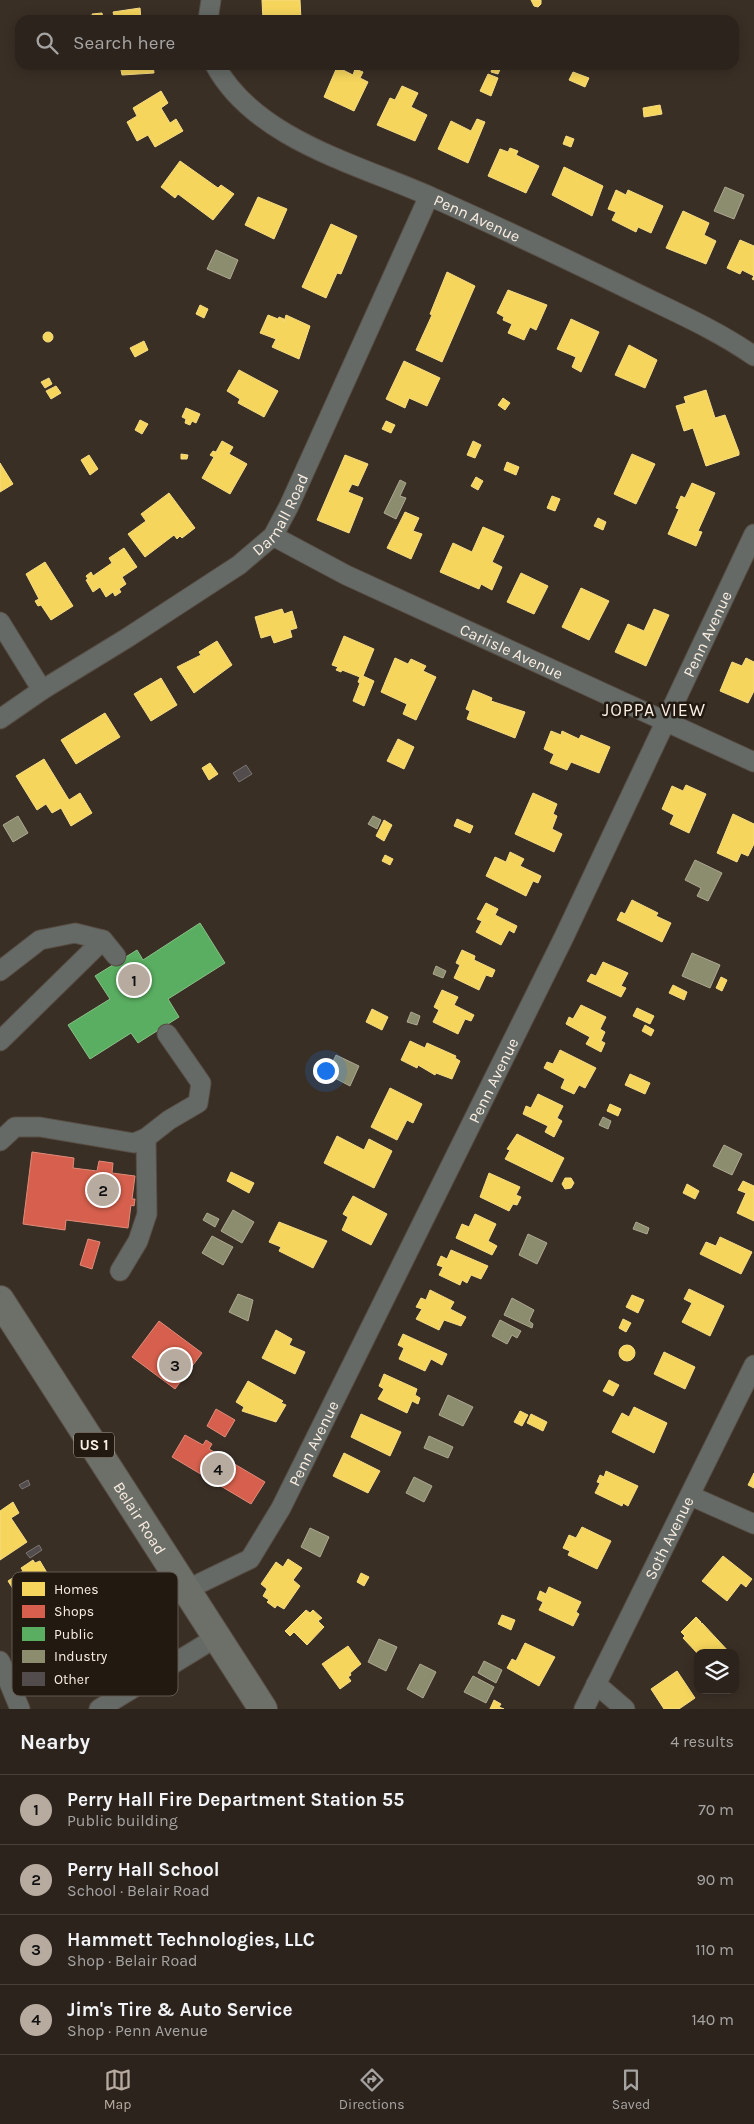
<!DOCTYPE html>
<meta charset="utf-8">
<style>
:root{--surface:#2c231c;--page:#342b25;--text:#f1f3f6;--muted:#a6a4a3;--line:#48403b;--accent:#b7aba0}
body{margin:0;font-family:Karla,sans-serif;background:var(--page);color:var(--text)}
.controls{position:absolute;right:15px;bottom:15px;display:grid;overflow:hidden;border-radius:10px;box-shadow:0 2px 12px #0003}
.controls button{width:45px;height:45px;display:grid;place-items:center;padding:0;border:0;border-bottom:1px solid var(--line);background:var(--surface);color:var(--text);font:25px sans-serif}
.you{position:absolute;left:325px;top:1070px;width:18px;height:18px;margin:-12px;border:4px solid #fff;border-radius:50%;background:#1a73e8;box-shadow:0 0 0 8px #1a73e833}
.badge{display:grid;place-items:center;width:32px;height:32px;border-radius:50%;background:var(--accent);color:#111;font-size:16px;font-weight:700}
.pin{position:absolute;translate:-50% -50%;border:2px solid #fff;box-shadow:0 1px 5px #0006}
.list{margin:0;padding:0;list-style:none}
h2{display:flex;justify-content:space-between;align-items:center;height:65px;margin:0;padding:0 20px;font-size:21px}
h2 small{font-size:16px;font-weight:400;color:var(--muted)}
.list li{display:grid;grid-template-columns:32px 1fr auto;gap:15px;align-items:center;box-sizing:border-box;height:70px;padding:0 20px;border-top:1px solid var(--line)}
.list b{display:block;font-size:19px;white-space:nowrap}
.list p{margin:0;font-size:16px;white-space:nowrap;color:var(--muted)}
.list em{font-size:16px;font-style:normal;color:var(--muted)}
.icon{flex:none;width:28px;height:28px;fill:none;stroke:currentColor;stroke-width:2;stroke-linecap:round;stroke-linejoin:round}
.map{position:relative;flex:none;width:754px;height:1709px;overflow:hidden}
.search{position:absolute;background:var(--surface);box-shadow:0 2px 12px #0003;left:15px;right:15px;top:15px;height:55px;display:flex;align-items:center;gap:12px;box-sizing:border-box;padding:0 18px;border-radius:15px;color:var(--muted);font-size:19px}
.sheet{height:345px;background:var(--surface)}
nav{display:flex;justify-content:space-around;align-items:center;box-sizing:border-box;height:70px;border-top:1px solid var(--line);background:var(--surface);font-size:14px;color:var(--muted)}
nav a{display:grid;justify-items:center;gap:2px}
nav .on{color:var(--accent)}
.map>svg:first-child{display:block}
.homes{fill:#f6d55c;stroke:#f7dc84}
.shops{fill:#d6604d;stroke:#e18b7a}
.public{fill:#5aae61;stroke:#8ac188}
.industry{fill:#8c8c6e;stroke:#ada991}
.building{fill:#534c4d;stroke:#7a7474}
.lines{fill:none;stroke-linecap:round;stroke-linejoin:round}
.minor-casing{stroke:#574e45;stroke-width:21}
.highway-casing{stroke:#574e45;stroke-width:30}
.minor{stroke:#656a66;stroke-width:19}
.highway{stroke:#6d6f69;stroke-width:28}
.labels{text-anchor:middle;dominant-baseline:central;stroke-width:5;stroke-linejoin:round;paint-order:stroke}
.shield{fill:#221911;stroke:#b9aea3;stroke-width:1}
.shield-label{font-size:15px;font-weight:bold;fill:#faeee2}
.street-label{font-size:16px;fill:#faeee2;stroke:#221911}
.neighbourhood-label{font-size:18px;letter-spacing:1px;fill:#faeee2;stroke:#221911}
.key{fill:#221911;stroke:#635950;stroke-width:1}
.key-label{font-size:14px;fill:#faeee2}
</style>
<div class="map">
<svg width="754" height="1709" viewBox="0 0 754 1709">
<rect width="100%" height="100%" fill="#3a2f25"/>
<path class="homes" d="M262,0H300L301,20H263Z
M531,0H541V4L538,7L534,6Z
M140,8L141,20H115L113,12Z
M102,13L103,20H93L92,14Z
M553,17L564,19V20H552Z
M120,65H153L154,73L122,75Z
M493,65H502L498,74L491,72Z
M337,67L353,75L355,69L363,72L360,78L368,82L354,111L324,97Z
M573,72L589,78L585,87L569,80Z
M488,74L498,78L491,96L480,91Z
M402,86L418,93L411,107L427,115L415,141L377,125L390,98L395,100Z
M161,91L168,103L161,108L170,123L176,119L183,131L155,147L148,135L137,141L127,122L137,116L133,108Z
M660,105L662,114L644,117L643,108Z
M477,119L485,122L468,163L438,149L451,121L471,131Z
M566,136L574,139L571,147L563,144Z
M510,148L518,151L516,155L539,166L526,193L488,176L500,149L508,152Z
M180,161L218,188L221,185L234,194L213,220L178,194L175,198L161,187Z
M564,167L603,186L592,216L552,195Z
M616,190L626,195L628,190L663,206L651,233L638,227L636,232L612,220L616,212L608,209Z
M258,197L287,209L274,239L245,225Z
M683,211L709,223L704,235L716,241L706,264L666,248Z
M331,224L357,236L341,274L337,273L326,298L302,287Z
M740,240L754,246V280L752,279L754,276L742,270L740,274L727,268Z
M447,272L475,286L442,362L416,350L432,315L430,314Z
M508,290L547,305L536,330L530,327L524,340L508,333L512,324L503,320L504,317L497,313Z
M200,305L208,309L204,318L196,314Z
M268,315L278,319L279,317L284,319V322L286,315L310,326L299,359L272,347L276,339L260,333Z
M571,319L599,332L581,372L572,367L576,357L557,349Z
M43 337a5 5 0 1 1 10 0a5 5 0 1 1-10 0Z
M144,341L148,350L135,357L130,348Z
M629,345L657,360L645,388L615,375Z
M404,361L440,378L427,406L409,398L405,408L386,399Z
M239,370L278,391L264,417L238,403L240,399L227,391Z
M49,378L52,384L45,388L41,382Z
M56,386L61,393L51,399L46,391Z
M706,390L715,418L725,415L739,452V455L706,466L693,428L684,431L676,406L686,403L684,397Z
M503,398L510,403L505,410L498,405Z
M186,408L200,414L196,423L192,421L190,425L185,423L186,419L182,417Z
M140,420L148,424L142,434L135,430Z
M386,421L395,425L391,433L382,429Z
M222,441L233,447L229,454L247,464L230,494L202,478L214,457L210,455L213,451L216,452Z
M473,441L481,445L475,458L467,455Z
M181,454L188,455L187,459H181Z
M632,454L655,464L636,504L614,494Z
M89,455L98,469L90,475L81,460Z
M345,455L368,464L358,486L352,484L348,492L363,498L349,533L317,520Z
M507,462L519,467L516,475L504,470Z
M0,463L13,484L0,492Z
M476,477L483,481L478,490L471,486Z
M692,483L715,493L698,531L702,532L696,546L668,534L679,509L676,508L681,496L685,498Z
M169,493L195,528L182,538L180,536L177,539L174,535L145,557L128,534L146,521L141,514Z
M552,496L560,499L555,511L547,508Z
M405,512L419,518L413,531L422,534L411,559L387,548Z
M598,518L606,522L603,530L594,526Z
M483,527L504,536L492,562L502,567L492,590L481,584L479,589L440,572L453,543L472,552Z
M124,548L137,567L122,577L126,584L119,589L121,592L115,596L113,592L106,597L100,587L93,592L86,580L88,579L86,576L91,572L93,576L112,563L109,558Z
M45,562L73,606L51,620L41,605L38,606L35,601L39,599L26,574Z
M521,573L548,586L534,614L507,602Z
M581,588L609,601L589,640L562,627Z
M282,609L284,614L292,611L297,628L290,630L292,637L274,643L271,635L261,638L255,617Z
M654,609L669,615L646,666L615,652L628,624L644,631Z
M344,636L374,649L363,676L374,681L364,706L353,701L360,683L358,682L360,677L342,670L341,672L336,670L338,667L332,665Z
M217,641L232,665L194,693L177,667L201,655L199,652Z
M395,658L408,664L411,659L426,666L423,671L436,677L416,720L403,714L407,704L381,692Z
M746,658L754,662V691L748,703L720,691L732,662L742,666Z
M161,678L177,705L151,721L134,694Z
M473,690L492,698L491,701L525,712L515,738L467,719L470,711L466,709Z
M105,713L120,737L76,764L61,740Z
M551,731L561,735L562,731L579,739L581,735L610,747L599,773L571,762L567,770L550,763L554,754L544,749Z
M398,739L414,747L404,769L387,761Z
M44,759L69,800L80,793L92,813L71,826L61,808L52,813L46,804L37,810L16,776Z
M210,763L218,774L209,780L202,768Z
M686,785L706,794L689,833L670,824L674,815L662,809L672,786L683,791Z
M533,793L557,804L553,814L557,816L552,829L562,834L554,852L515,834Z
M733,814L754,824V844L748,856L741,853L737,862L717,853Z
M457,819L473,826L470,833L454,826Z
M384,820L392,825L384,841L376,836Z
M510,852L524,859L520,866L541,876L538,883L533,881L526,896L486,876L495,857L506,862Z
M385,855L393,859L390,865L382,861Z
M632,900L658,913L656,916L671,923L662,942L617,920L621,912L625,914Z
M486,903L498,909L495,915L517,926L514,933L509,930L501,945L476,932L482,921L477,919Z
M462,950L475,956L474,960L495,970L492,977L486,975L479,990L454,978L460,965L456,963Z
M603,962L628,973L621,986L626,988L621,997L587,981L591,974L596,976Z
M721,977L727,980L722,991L716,988Z
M673,985L687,992L684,1000L669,993Z
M442,990L458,997L454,1005L474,1015L471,1021L465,1019L458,1034L433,1022L439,1010L434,1007Z
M581,1005L606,1017L600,1029L605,1032L601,1041L605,1043L601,1052L586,1044L590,1037L566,1024L569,1017L573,1019Z
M637,1008L654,1016L650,1024L633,1016Z
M372,1009L388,1017L382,1030L366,1022Z
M645,1025L654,1030L651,1036L642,1031Z
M410,1041L425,1048L427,1043L456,1056L455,1058L460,1061L452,1079L436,1073L435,1075L418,1065L417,1068L401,1060Z
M560,1050L596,1068L585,1088L579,1085L574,1094L561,1088L565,1079L544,1068L547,1062L553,1064Z
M630,1074L650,1083L645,1094L625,1085Z
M390,1088L422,1104L413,1123L407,1120L397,1140L371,1127Z
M538,1094L563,1106L557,1118L562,1121L554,1137L545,1132L548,1126L523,1114L526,1106L531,1108Z
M610,1104L621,1109L618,1116L607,1111Z
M517,1134L564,1158L552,1182L505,1159L510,1150L507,1149Z
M337,1136L364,1150L369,1139L392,1151L374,1188L324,1163Z
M231,1172L254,1183L249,1193L227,1181Z
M489,1173L520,1187L516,1195L521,1197L517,1205L513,1204L509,1211L480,1197Z
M565,1178H571L574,1183L571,1188L565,1189L562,1184Z
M743,1181L754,1186V1221L737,1213L746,1193L738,1190Z
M687,1184L699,1191L695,1199L683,1193Z
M353,1196L387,1214L371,1245L342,1230L348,1217L343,1214Z
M475,1214L496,1224L488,1241L497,1246L492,1255L456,1238L462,1224L469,1227Z
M279,1222L327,1241L313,1268L279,1251L281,1247L269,1242Z
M720,1237L752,1252L741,1274L700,1254L706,1242L716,1246Z
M451,1250L488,1266L481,1279L471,1275L467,1283L462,1280L460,1285L439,1275L443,1267L437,1265L441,1256L447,1259Z
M689,1289L724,1306L710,1336L682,1322L692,1303L684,1299Z
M430,1290L454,1302L450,1309L466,1317L461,1326L444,1320L439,1330L416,1319L422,1309L416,1307L421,1298L426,1300Z
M632,1295L644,1300L638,1313L626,1307Z
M623,1319L631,1323L626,1332L619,1328Z
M276,1330L292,1339L289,1345L305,1352L295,1374L262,1358Z
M403,1334L447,1354L442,1365L431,1359L425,1371L399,1359L404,1348L398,1345Z
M619 1353a8 8 0 1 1 16 0a8 8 0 1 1-16 0Z
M664,1352L695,1367L685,1389L654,1374Z
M384,1374L417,1389L415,1395L420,1398L418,1404L412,1401L407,1413L378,1399L384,1389L379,1386Z
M609,1380L619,1385L613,1396L603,1391Z
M248,1381L283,1401L281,1403L286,1405L276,1422L242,1411L244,1407L236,1402Z
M634,1407L667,1423L654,1453L612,1432L622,1413L629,1417Z
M520,1411L528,1415L522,1426L514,1422Z
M361,1414L401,1432L390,1456L351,1437Z
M531,1414L547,1422L543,1431L527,1423Z
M344,1453L380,1471L368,1493L333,1476Z
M606,1471L638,1486L628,1506L623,1503L622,1506L595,1493L600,1483L597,1482L600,1475L604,1477Z
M754,1473V1488L748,1485Z
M13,1502L19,1513L11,1518L27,1542L0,1560V1511Z
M582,1527L611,1541L597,1569L568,1555L570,1551L563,1548L569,1535L576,1538Z
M723,1556L752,1579L746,1587L741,1583L727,1601L702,1581Z
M288,1559L302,1568L293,1580L300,1586L284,1609L277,1605L275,1608L267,1602L269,1600L263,1596L267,1589L261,1584L276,1562L283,1567Z
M33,1560L35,1563L40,1561L56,1588L52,1591L57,1598L54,1600L59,1607L52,1611L46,1603L29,1614L8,1581L23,1571L21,1568Z
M361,1573L369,1577L364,1586L357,1582Z
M549,1587L581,1602L576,1612L579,1614L573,1626L539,1610L543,1602L537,1599L540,1591L546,1594Z
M306,1610L310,1613L313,1610L322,1618L318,1621L324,1627L307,1645L294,1632L290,1636L285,1631Z
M502,1615L515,1620L511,1630L498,1624Z
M696,1617L701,1622L699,1624L702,1623L730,1653L698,1654L683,1638L685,1636L681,1632Z
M525,1643L555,1657L539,1686L507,1668L512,1659L516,1661Z
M348,1646L361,1664L350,1673L351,1675L348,1677L351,1681L340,1689L322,1664Z
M677,1671L695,1698L679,1709H664L651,1689Z
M494,1700L501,1704L499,1707L504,1709H490Z"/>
<path class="shops" d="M32,1152L74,1158L73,1168L97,1171L99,1161L113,1163L112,1173L135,1176L132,1199H135L134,1206L131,1205L128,1228L66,1220L65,1230L23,1224Z
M88,1239L100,1242L92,1269L80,1265Z
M159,1321L202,1353L175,1389L132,1357Z
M216,1409L235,1420L225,1437L207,1426Z
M185,1435L203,1445L206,1440L212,1444L209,1449L265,1482L251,1504L172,1457Z"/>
<path class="public" d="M200,923L225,963L168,999L179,1017L138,1043L131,1033L90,1059L68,1025L110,999L95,976L137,950L143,960Z"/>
<path class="industry" d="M725,187L744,195L734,219L714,211Z
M216,250L238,260L230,279L207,269Z
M400,480L406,483L400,496L406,498L396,519L384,513Z
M18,816L28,833L13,842L3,825Z
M373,816L381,820L377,829L368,824Z
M695,860L722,873L708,901L697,896L701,888L685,880Z
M692,953L720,965L710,988L682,976Z
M436,966L446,971L443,978L433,974Z
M411,1012L420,1016L417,1025L407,1022Z
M336,1055L359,1066L350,1086L327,1074Z
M603,1117L611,1121L608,1129L599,1125Z
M724,1145L742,1154L732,1175L713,1166Z
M233,1210L254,1222L242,1243L221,1231Z
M207,1213L219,1219L215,1227L203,1220Z
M636,1222L649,1228L647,1234L633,1229Z
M528,1234L547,1243L537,1264L519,1255Z
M212,1236L233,1247L223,1265L202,1253Z
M238,1294L253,1300L248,1321L229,1312Z
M512,1298L534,1310L529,1321L533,1324L532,1328L504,1315Z
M500,1320L521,1331L517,1338L512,1335L507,1344L492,1336Z
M448,1395L473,1407L463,1426L439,1415Z
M429,1436L453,1447L448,1458L424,1448Z
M414,1477L432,1486L424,1502L406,1493Z
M310,1528L329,1537L320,1557L301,1547Z
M379,1639L397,1647L386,1671L368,1662Z
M484,1661L502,1670L496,1683L478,1673Z
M420,1664L436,1672L423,1698L407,1689Z
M473,1676L494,1687L486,1703L464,1692Z"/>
<path class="building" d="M246,765L252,774L239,782L233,773Z
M28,1480L30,1485L22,1489L19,1485Z
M39,1545L42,1550L30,1558L26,1553Z"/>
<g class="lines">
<g class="minor-casing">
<g id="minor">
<path d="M208,20L211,0"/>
<path id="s1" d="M215,65C255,139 357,164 429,196C495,225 560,256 624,287C668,309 714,328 754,356"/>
<path id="s2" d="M273,536L346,575L754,762"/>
<path d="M0,622L42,690"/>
<path id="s3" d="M0,719L42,690L127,638L239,565L273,536L289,506L429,196"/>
<path d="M0,971L40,940L75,933L103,940L116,956"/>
<path d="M0,1041L103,940"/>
<path d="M0,1141L15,1127H40L134,1143L146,1138L169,1120L198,1103L201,1083L167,1034"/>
<path d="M120,1271L138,1241L147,1214L146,1138"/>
<path d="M691,1496L754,1524"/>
<path id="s4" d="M188,1589L250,1559L281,1508L564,937L754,534"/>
<path d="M0,1661L20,1709"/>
<path d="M596,1684L625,1709"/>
<path d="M99,1709L217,1637"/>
<path id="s5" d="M584,1709L754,1365"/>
</g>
</g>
<g class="highway-casing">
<g id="highway">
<path id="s6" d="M0,1300L263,1709"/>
</g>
</g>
<use href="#minor" class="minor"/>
<use href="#highway" class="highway"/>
</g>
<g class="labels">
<rect class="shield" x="74" y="1432.5" width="40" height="25" rx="4"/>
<g class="shield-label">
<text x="94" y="1445">US 1</text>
</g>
<g class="street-label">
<text stroke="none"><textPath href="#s1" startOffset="309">Penn Avenue</textPath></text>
<text stroke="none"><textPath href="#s3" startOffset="351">Darnall Road</textPath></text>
<text stroke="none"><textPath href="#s4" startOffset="1101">Penn Avenue</textPath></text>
<text stroke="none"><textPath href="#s2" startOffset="265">Carlisle Avenue</textPath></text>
<text stroke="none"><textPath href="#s4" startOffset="606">Penn Avenue</textPath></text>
<text stroke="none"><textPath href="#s4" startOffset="201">Penn Avenue</textPath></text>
<text stroke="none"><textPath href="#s6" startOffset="259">Belair Road</textPath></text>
<text stroke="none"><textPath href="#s5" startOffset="191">Soth Avenue</textPath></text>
</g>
<g class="neighbourhood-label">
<text x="654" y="710">JOPPA VIEW</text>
</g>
</g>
<rect x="12" y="1572" width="166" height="124" rx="8" class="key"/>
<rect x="22" y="1582" width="23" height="14" fill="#f6d55c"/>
<rect x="22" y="1605" width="23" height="13" fill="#d6604d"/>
<rect x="22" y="1627" width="23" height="14" fill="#5aae61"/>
<rect x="22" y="1650" width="23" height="13" fill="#8c8c6e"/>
<rect x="22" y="1672" width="23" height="14" fill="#534c4d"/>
<g class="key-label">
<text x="54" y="1594">Homes</text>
<text x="54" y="1616">Shops</text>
<text x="54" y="1639">Public</text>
<text x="54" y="1661">Industry</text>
<text x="54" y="1684">Other</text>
</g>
</svg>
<div class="controls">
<button><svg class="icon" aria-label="layers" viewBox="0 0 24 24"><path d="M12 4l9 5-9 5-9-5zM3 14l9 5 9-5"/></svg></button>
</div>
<div class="you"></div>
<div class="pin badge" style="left:134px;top:980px">1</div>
<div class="pin badge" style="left:103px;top:1190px">2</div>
<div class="pin badge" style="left:175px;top:1365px">3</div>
<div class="pin badge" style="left:218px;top:1469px">4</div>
<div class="search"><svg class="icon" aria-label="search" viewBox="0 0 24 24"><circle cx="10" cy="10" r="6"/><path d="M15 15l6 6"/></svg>Search here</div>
</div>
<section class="sheet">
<h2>Nearby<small>4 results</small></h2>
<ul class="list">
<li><span class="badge">1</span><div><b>Perry Hall Fire Department Station 55</b><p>Public building</p></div><em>70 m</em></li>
<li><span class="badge">2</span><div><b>Perry Hall School</b><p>School · Belair Road</p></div><em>90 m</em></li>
<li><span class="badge">3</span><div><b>Hammett Technologies, LLC</b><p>Shop · Belair Road</p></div><em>110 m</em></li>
<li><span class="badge">4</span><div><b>Jim's Tire &amp; Auto Service</b><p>Shop · Penn Avenue</p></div><em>140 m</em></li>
</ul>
</section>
<nav>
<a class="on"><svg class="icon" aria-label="map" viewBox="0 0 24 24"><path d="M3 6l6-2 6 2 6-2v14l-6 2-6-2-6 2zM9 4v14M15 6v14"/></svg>Map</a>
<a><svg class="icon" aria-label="directions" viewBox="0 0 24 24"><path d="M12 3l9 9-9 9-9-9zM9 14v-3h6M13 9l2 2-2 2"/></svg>Directions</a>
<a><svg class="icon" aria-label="saved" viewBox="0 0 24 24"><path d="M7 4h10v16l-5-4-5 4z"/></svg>Saved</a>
</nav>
